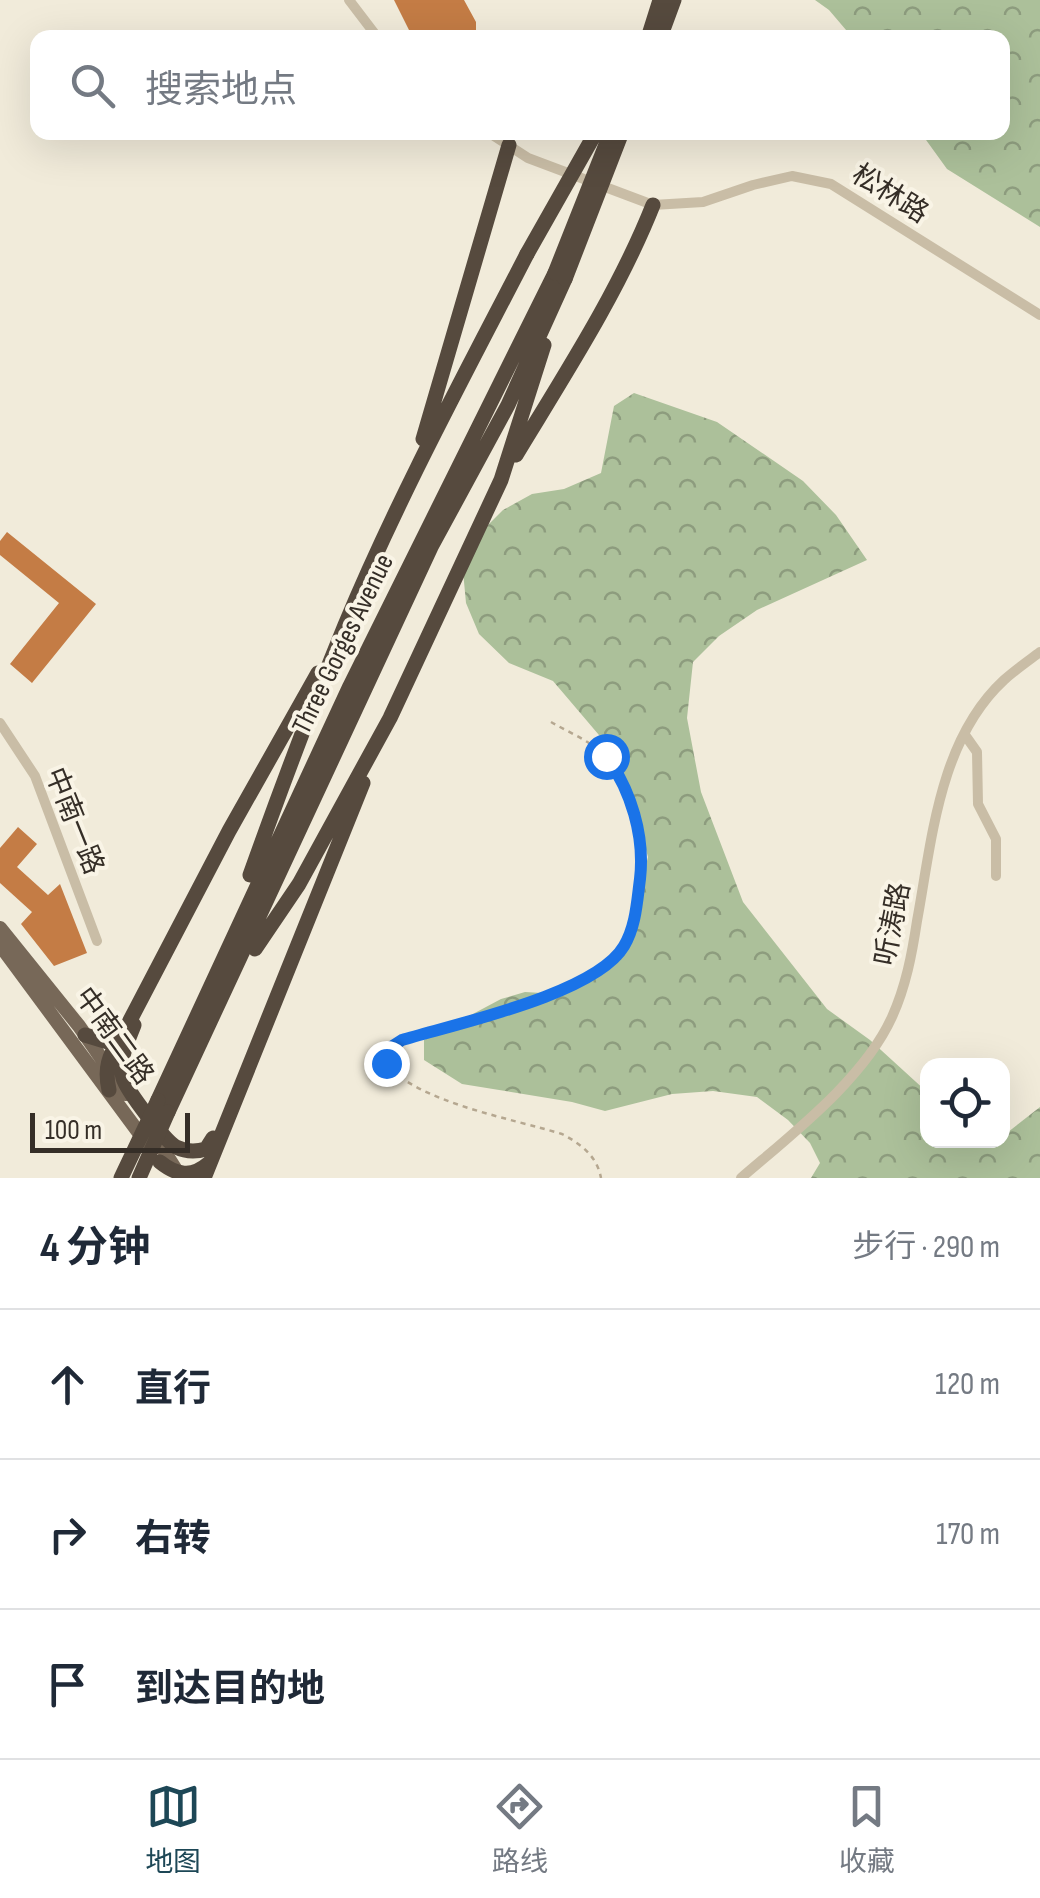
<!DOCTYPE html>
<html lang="zh">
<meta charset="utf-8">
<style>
:root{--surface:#fff;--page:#f6f6f7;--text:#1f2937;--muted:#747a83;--line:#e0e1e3;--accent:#1d4756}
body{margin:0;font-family:"Sofia Sans Condensed","Noto Sans SC",sans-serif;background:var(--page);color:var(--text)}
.controls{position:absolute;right:30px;bottom:30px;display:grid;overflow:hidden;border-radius:20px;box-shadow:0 10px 40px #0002}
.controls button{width:90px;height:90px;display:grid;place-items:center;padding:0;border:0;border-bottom:2px solid var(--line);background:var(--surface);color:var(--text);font:50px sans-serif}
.scale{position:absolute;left:30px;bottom:25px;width:160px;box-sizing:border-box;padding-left:10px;border:5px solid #352e27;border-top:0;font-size:28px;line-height:35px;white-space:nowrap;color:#352e27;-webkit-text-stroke:8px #f9f4e6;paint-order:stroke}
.stop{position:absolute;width:30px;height:30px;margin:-22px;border:8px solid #1a73e8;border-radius:50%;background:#fff}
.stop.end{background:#1a73e8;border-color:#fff;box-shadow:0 2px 10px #0008}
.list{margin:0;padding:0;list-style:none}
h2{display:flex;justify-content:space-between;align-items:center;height:130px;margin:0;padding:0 40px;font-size:42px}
h2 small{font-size:32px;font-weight:400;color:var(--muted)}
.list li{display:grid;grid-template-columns:65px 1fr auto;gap:30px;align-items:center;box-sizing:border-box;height:150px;padding:0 40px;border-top:2px solid var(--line)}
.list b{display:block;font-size:38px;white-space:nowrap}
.list em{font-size:32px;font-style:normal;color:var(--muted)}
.icon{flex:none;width:55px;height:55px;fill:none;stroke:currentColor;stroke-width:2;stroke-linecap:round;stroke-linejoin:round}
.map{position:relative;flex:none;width:1040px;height:1178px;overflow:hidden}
.search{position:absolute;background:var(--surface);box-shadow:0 10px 40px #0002;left:30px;right:30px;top:30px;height:110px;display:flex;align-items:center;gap:25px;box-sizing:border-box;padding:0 35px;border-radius:20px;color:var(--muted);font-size:38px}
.sheet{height:580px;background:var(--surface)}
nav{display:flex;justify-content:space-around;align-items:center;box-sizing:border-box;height:140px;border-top:2px solid var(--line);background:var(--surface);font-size:28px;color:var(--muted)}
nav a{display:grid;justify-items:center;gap:5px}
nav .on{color:var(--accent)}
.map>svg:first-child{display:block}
.forest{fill:url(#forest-crowns)}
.building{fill:#c47c45}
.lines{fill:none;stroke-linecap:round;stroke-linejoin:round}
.path{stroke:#b5a790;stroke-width:2.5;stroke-dasharray:5 5;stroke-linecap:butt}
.minor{stroke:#c9bda6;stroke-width:10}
.major{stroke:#776858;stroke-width:14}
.highway{stroke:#564a3e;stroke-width:15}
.highway-bridge{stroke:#564a3e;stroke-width:15}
.route{stroke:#1a73e8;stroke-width:12}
.labels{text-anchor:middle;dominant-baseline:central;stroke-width:8;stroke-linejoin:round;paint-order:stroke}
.street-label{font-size:28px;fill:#352e27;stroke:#f9f4e6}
</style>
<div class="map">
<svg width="1040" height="1178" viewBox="0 0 1040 1178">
<defs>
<pattern id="forest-crowns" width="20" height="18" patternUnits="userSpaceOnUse" patternTransform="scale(2.5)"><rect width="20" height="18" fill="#acc09a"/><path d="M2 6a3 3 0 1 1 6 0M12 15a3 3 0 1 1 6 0" fill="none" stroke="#8d9c7e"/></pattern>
</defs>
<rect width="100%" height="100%" fill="#f1ebda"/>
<path class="forest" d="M815,0H1040V227L947,169L921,133L1002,132V38L852,37L829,10Z
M634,393L717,422L803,481L836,515L867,560L757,610L719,636L693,662L687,718L701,792L743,902L827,1009L870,1040L927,1092L928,1140H1002L1003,1136L1040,1107V1178H811L820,1163L810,1143L788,1120L757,1097L713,1091L672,1094L605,1111L572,1102L462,1084L424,1060V1040L501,999L525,992L559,994L614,954L631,925L648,857L630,792L610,748L553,681L509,663L479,634L466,603L463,571L475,538L503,510L532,494L564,489L601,473L614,406Z"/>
<path class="building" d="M394,0H464L476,22V38H413Z
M7,532L96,604L32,683L10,664L59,603L0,555V541Z
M18,827L37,844L17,867L48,895L60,884L87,953L54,966L21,924L32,912L0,883V848Z"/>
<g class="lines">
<path class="path" d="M551,722C570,733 593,742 608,759C643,800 657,919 614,959C565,1002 464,1022 401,1040L388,1049L386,1063C415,1102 514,1119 562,1134C581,1144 597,1156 601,1178"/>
<path class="minor" d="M349,0L378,38
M488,132L528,158L653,205L703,202L753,185L792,176L831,184L1040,315
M0,723L35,776L97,941
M965,735L977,752L978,804L996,839V876
M741,1178C792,1134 864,1079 892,1017C906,986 912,954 917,921C932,840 939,740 1004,680C1015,670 1028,661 1040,652"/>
<path class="major" d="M0,928L79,1026L126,1094
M0,945L145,1141
M152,1132L178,1173"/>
<path class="highway" d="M648,38L660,0
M660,38L674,0
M423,439L509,145
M516,455C565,374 618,293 653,205
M250,875C280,791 311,708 345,625C398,498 464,376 527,254
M255,949L299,884L390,718L501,480L544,345
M134,1025C128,1041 118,1060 123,1078C127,1091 165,1141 176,1147C186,1152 196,1152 206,1149L213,1138
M85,1035L108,1042L125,1030L229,831L318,673
M109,1090C104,1068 109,1056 120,1038
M158,1100L350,686L555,273
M168,1112L431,547L508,405L565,279
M160,1162C176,1175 192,1178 208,1164
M204,1178L363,783"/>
<path class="highway-bridge" d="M527,254L596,132
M555,273L611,132
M565,279L622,132
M121,1178L158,1100
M139,1178L168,1112"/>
</g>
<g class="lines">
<path class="route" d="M386,1063L388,1049L402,1040C455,1024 596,994 624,946C636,926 637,901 640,879C645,836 631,790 606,756"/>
</g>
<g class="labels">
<g class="street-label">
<text transform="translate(890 194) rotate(32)">松林路</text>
<text transform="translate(343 644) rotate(-64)">Three Gorges Avenue</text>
<text transform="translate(74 821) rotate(68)">中南一路</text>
<text transform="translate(893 924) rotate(-79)">听涛路</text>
<text transform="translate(114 1036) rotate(54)">中南二路</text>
</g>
</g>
</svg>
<div class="controls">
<button><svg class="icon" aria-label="locate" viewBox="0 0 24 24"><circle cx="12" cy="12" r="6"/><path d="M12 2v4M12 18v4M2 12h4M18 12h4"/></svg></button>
</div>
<div class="scale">100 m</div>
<div class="stop" style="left:606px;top:756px"></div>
<div class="stop end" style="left:386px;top:1063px"></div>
<div class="search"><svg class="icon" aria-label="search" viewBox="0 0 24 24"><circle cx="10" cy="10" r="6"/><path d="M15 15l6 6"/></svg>搜索地点</div>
</div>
<section class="sheet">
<h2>4 分钟<small>步行 · 290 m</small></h2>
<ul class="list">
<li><svg class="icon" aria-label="ahead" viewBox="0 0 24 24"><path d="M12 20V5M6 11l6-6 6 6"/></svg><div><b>直行</b></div><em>120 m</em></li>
<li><svg class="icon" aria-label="right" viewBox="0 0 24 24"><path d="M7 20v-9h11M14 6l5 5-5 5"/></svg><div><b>右转</b></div><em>170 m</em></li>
<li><svg class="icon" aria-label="arrive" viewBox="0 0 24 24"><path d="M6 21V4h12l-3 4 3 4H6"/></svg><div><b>到达目的地</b></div></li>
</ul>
</section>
<nav>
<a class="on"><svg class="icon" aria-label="map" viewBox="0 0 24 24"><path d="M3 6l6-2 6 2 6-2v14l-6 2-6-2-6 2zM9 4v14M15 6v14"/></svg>地图</a>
<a><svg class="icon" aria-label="directions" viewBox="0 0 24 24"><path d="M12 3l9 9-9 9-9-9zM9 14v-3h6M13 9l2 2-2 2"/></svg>路线</a>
<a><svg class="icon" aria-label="saved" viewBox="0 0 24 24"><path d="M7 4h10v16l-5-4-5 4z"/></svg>收藏</a>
</nav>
